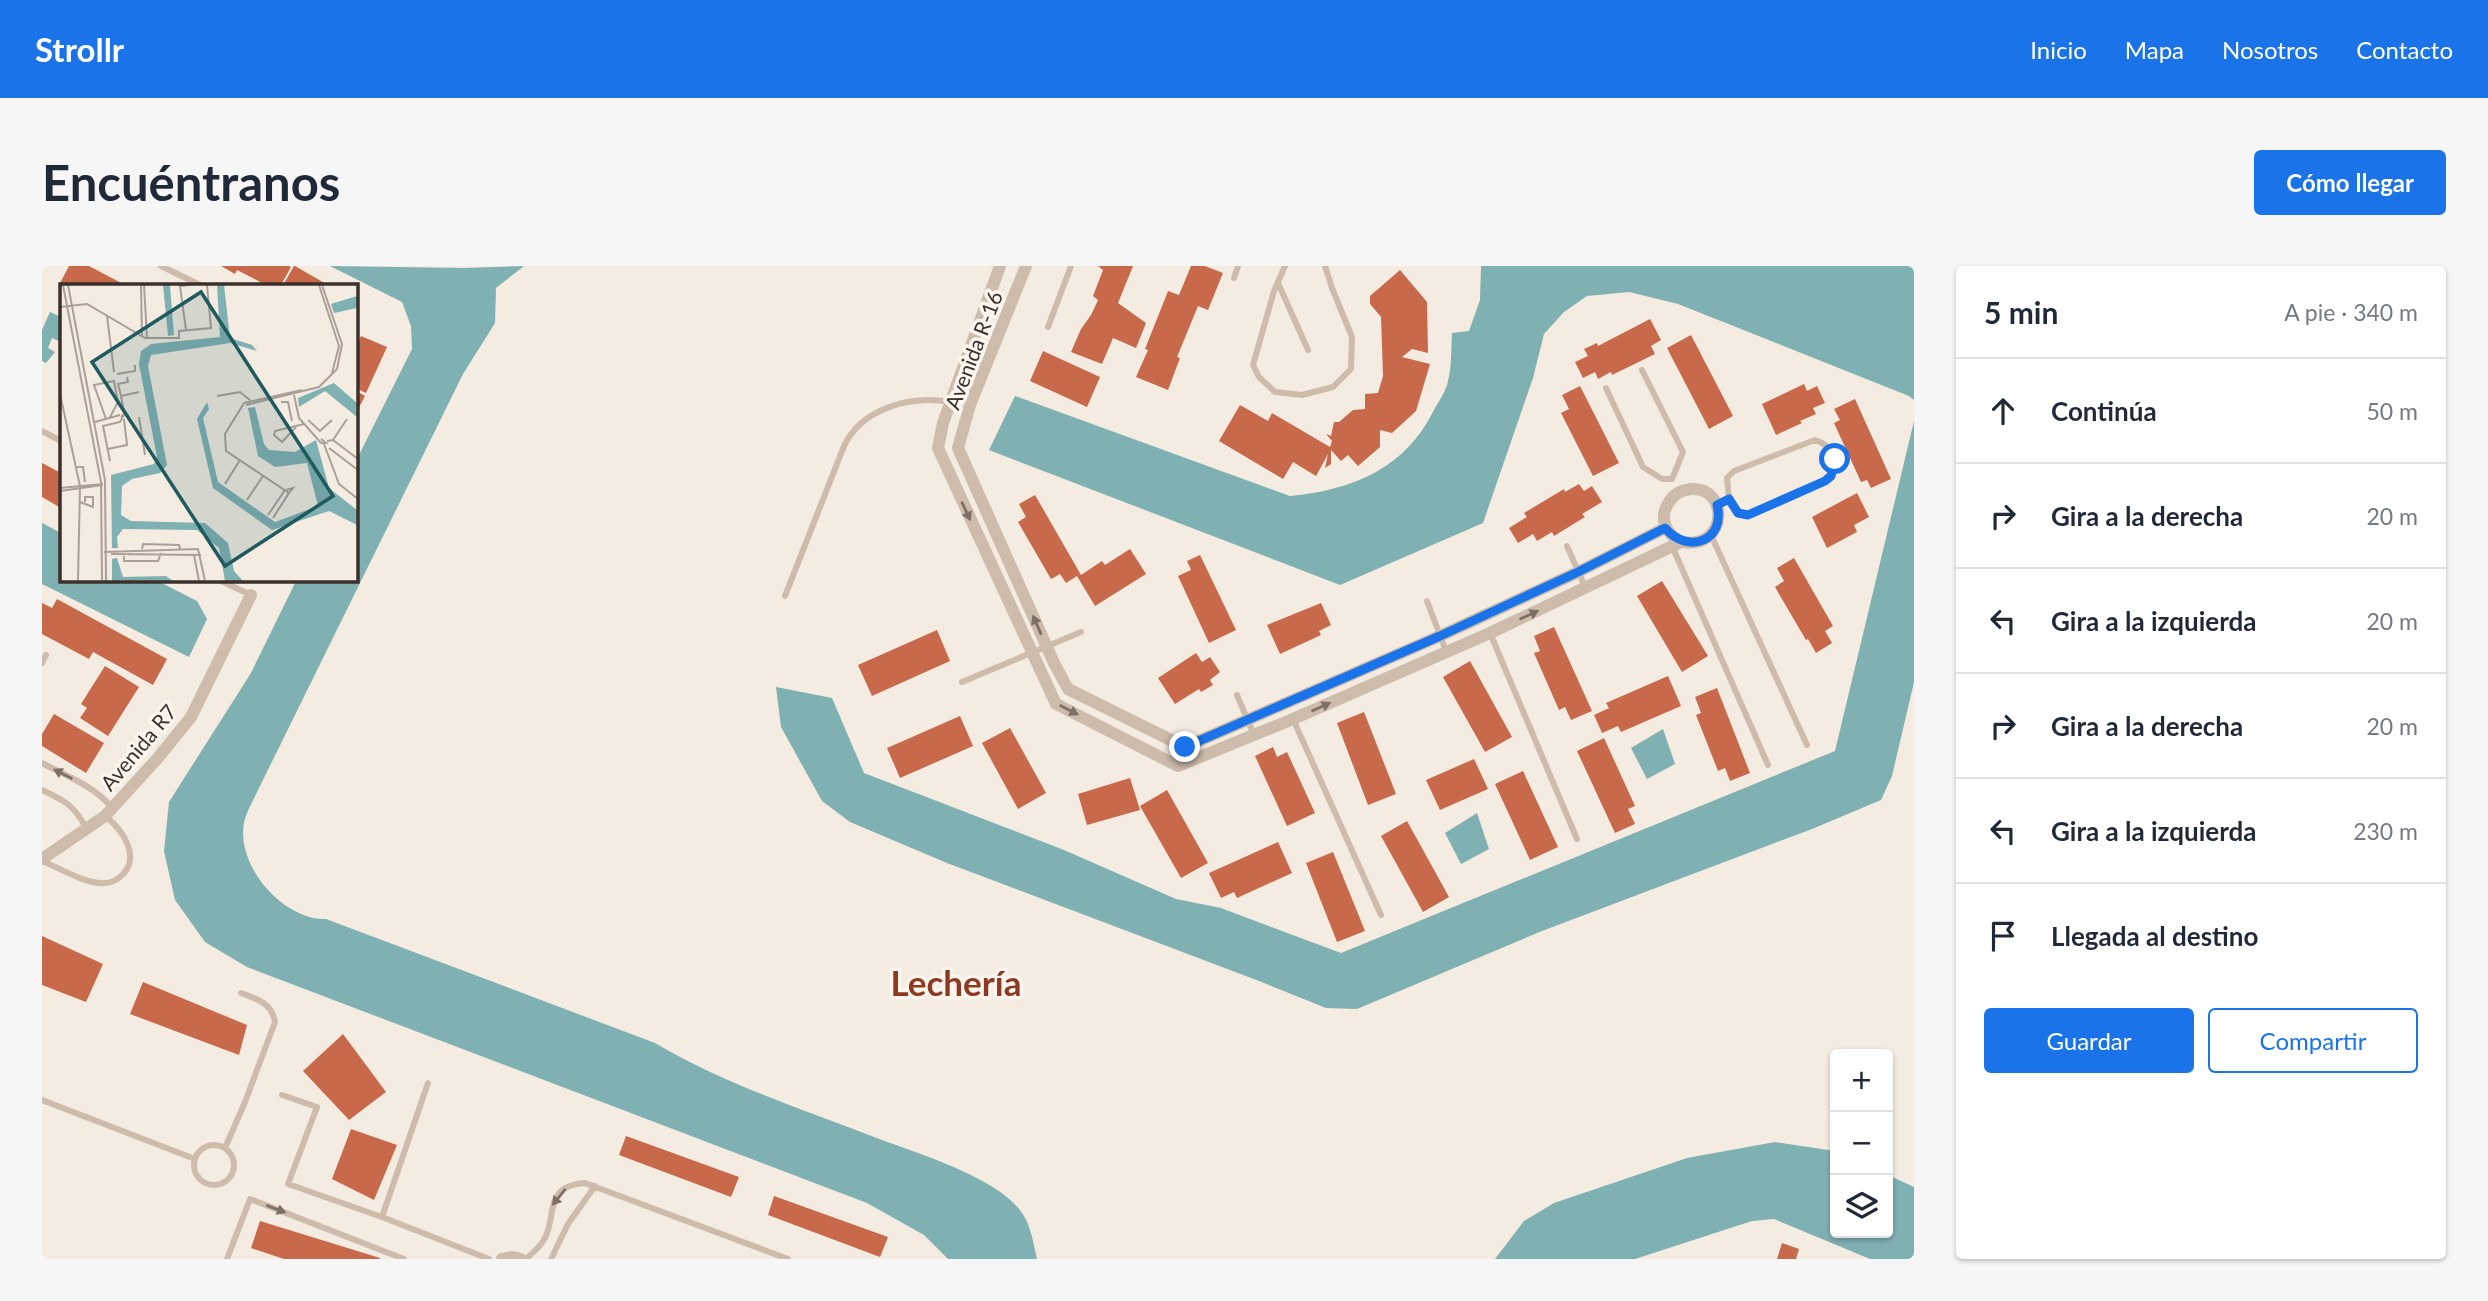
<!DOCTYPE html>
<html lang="es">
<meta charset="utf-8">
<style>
:root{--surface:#fff;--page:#f6f6f7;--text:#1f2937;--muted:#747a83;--line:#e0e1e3;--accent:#1a73e8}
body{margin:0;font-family:Lato,sans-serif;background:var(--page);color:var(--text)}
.controls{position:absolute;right:21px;bottom:21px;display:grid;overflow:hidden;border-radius:7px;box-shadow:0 2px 5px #0004}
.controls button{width:63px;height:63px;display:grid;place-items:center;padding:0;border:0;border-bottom:2px solid var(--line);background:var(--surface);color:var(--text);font:35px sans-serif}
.stop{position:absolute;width:21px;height:21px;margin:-16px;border:5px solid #1a73e8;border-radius:50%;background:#fff}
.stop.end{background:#1a73e8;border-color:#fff;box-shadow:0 2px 7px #0008}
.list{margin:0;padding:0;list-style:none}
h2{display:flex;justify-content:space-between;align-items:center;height:91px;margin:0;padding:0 28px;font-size:30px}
h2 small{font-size:23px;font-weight:400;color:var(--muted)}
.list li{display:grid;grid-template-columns:46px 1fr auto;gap:21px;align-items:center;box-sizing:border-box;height:105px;padding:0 28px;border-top:2px solid var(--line)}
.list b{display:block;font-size:26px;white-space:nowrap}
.list em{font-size:23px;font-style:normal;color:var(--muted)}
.actions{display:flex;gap:14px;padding:21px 28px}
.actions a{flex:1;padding:16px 0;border:2px solid var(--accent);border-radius:7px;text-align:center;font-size:24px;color:var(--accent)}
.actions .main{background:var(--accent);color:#fff}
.icon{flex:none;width:38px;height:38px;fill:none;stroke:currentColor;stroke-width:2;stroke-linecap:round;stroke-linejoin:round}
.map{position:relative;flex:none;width:1872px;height:993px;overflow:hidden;border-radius:7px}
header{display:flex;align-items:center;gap:42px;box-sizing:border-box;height:98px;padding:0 35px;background:var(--accent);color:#fff}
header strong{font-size:33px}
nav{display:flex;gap:38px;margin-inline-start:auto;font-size:24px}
.intro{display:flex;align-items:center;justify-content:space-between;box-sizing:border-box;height:168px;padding:0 42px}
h1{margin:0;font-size:49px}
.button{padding:18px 32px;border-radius:7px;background:var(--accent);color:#fff;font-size:24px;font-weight:700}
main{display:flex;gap:42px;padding:0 42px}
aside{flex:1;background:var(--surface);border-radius:7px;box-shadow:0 2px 5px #0004}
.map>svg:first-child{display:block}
.water{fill:#7fb0b2}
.building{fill:#c8694b}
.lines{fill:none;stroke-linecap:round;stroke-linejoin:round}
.lane{stroke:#cdbbac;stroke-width:6}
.street{stroke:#cdbbac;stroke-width:12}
.oneway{fill:#7d6f65}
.route{stroke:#1a73e8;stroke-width:9}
.labels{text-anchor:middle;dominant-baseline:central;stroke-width:7;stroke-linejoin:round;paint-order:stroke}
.street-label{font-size:21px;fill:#3b302b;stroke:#fbf5ee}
.town-label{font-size:35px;font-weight:bold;fill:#8c3b22;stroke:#fbf5ee}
.inset-road{fill:none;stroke:#aaa098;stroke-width:2}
.view{fill:#1f5a5e;fill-opacity:0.15;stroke:#1f5a5e;stroke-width:3.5}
.inset-edge{fill:none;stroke:#3b302b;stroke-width:3.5}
</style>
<header>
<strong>Strollr</strong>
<nav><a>Inicio</a><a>Mapa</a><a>Nosotros</a><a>Contacto</a></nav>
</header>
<div class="intro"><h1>Encuéntranos</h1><a class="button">Cómo llegar</a></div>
<main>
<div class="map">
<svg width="1872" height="993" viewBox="0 0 1872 993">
<rect width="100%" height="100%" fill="#f4ebe1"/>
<path class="water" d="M288,0L422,2L482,0L454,22L453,57L421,108L217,522C212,533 204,546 202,557C194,600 241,654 284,653L613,777C684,819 763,844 840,874C878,888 952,911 977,943C989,957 991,976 995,993H906L882,969L825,937L205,701L163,676L133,634L122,585L127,536L209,407L255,313H313V197L370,83L369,60L360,36Z
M1439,0H1872V134L1867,130L1636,38L1587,26L1545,30L1522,46L1502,68L1491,112L1441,257L1298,319L947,184L973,130L1248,230C1310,224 1363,203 1392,144C1397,135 1404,125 1406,115C1410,100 1409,82 1410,67L1427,65L1438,34Z
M8,46L19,51V76L10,72L6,82L13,86L4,97L0,95V64Z
M1872,155V416L1850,510L1839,534L1770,563L1500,665L1315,743L1284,742L1217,715L905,597L808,556L780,535L739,461L734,421L790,432L822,507L1022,584L1134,633L1179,642L1299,687L1793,485Z
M0,257L19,267V313H112L155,335L165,353L147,391L0,318Z
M1621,463L1633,498L1605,513L1589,482Z
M1435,547L1447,583L1419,598L1403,567Z
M1733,876L1793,885V967H1846V909L1872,921V993H1828L1732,953L1710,955L1593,993H1453L1482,955L1512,937L1645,892Z"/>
<path class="building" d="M27,0H47L83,19H17Z
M179,0H247L249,1L239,19H224L195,4L193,8Z
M252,0H253L286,19H241Z
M1056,0H1091L1076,37L1104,57L1094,82L1071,72L1060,98L1029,86L1039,63L1049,49L1056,34L1051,30L1061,4Z
M1149,0H1163L1181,7L1166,44L1156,40L1135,91L1138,92L1126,124L1094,111L1106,84L1103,83L1126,25L1137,29Z
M1358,4L1385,36L1386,87L1370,83L1360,91L1388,98L1374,145L1350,167L1338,164V181L1316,200L1306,189L1299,195L1289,184V198L1283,202L1286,188L1274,210L1251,196L1241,213L1177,175L1198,139L1226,155L1230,147L1288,181L1290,175L1284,168L1289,170L1292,156H1297L1311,144L1323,143V128L1336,127L1341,110L1339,51L1328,38V30Z
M1608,53L1619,74L1609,80L1613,88L1570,109L1569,106L1556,113L1553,106L1541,112L1533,96L1546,90L1542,83L1555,77L1556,80Z
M1649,69L1691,150L1667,163L1625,82Z
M319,70L345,81L324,127L313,122V96L316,90L313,89V82Z
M1001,85L1058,111L1045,141L988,115Z
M1762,118L1765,125L1775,120L1783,137L1771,142L1774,148L1758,155L1760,157L1734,169L1720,138Z
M1538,120L1577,197L1551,210L1519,147L1527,143L1520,129Z
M313,124L323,130L313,149Z
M1813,133L1849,213L1829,222L1825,214L1819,216L1792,157L1798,154L1792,143Z
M0,197L19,207V242L0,231Z
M1537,218L1542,225L1550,220L1560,236L1540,248L1543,251L1512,270L1510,266L1495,275L1491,268L1476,277L1467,262L1485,251L1482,247L1522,223L1523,226Z
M1815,227L1827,251L1812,259L1815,266L1785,282L1770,251Z
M993,229L1039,309L1060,295L1063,299L1088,283L1104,308L1053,340L1035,310L1024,317L1018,308L1009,313L976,256L984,251L977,238Z
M1158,289L1194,364L1167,377L1136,310L1149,304L1145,295Z
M1752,292L1791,360L1783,365L1790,377L1774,387L1766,373L1764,374L1733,321L1742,315L1735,302Z
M1620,315L1666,390L1640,406L1595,330Z
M15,333L125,393L111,419L51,386L47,393L0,368V337L10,342Z
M1279,337L1289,359L1277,365L1279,369L1238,388L1225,359Z
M1512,361L1550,445L1529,454L1523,441L1517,444L1492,387L1498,385L1492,370Z
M895,364L908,395L830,430L816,399Z
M1154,387L1160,396L1168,391L1178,406L1168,414L1171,419L1159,426L1157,423L1133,438L1116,412Z
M1428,395L1470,471L1443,486L1401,411Z
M63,400L97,421L66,470L38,452L45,442L39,438Z
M1626,410L1639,440L1579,466L1576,460L1560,467L1552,449L1567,442L1564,437Z
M1675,422L1708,507L1688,515L1683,502L1676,505L1654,449L1659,447L1653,431Z
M1322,446L1354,528L1326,539L1295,457Z
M12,448L62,477L44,507L0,480V468Z
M918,450L931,480L858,512L845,482Z
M968,462L1004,527L976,543L940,477Z
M1562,472L1593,540L1586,543L1593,558L1573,567L1535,485Z
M1231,481L1235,491L1245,486L1273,547L1245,560L1213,490Z
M1432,493L1446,523L1398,544L1384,514Z
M1481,505L1516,581L1488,594L1453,518Z
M1088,512L1098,544L1045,559L1036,528Z
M1125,524L1166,597L1139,612L1098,540Z
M1365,555L1407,631L1381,646L1339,570Z
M1236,576L1250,607L1195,632L1192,626L1179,632L1167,607Z
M1291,586L1323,665L1295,676L1264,597Z
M0,670L61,698L44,736L0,719Z
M101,716L205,759L197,789L88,748Z
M301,768L344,826L307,854L261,805Z
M309,863L355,879L332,934L290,913Z
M584,870L697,911L689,931L577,889Z
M732,930L846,971L838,991L726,949Z
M218,955L338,992V993H242L209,982Z
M1740,977L1757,983L1754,993H1735Z"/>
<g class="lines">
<path class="lane" d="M119,0L158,19
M1243,0L1232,25L1211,99L1217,111L1233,126L1260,129L1291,121L1309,103L1310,71L1290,22L1283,0
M1192,12L1196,0
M1236,17L1266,84
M1006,61L1029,0
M1600,104L1641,186L1630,213
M1564,122L1601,201L1620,213H1630
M0,165L19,175
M1675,239L1687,233L1685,212L1692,205L1773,174C1793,180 1799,201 1783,215L1706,249L1696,247L1687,233
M1669,269L1765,479
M1525,280L1544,323
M1630,280L1726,499
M175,313L209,329
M743,330L802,180C820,142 869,129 908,136
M1385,335L1404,385
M1448,367L1535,573
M0,397L4,389
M920,416L1039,366
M1195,429L1212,469
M1251,453L1339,649
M0,497C23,509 54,521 70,542
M0,524C23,535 32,539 44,562
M0,595C18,602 38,615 57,617C65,618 72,616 78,611C101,592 80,563 63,550
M386,817L340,951L447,993
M240,829L275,841L246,918L340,951
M0,834L153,893
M152 899a20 20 0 1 1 40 0a20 20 0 1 1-40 0Z
M183,882L203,836L233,756C230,737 215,733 199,727
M185,993L208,933L362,993
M484,993C491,987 499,980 503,972C515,947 502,920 543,917L746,993
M509,993L526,958L553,920"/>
<path class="street" d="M896,182L1014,438L1136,500L1251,453L1448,367L1639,276C1687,284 1687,220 1649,223C1639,224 1632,228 1627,236C1616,252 1624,268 1639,276
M896,182L901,157L958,0
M916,182L1012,397L1026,423L1143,481L1398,370L1536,306L1623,262
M916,182L928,139L984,0
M0,593L63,550L115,493L149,451L209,329
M460,993L471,991L479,993"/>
</g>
<defs><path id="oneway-solid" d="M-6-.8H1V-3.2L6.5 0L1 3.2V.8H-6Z" transform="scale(1.75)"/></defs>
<g class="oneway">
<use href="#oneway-solid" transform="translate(924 245) rotate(65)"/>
<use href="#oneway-solid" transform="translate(1487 349) rotate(-24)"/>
<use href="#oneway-solid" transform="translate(995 359) rotate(-114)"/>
<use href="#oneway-solid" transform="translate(1279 441) rotate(-24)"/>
<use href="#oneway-solid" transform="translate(1027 444) rotate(27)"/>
<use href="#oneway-solid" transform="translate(21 508) rotate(-153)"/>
<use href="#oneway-solid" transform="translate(517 931) rotate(129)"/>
<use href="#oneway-solid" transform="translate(234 943) rotate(21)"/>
</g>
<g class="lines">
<path class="route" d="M1143,481L1398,370L1536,306L1623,262C1646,289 1684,275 1675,239L1687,233L1696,247L1706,249L1783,215L1789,210L1793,193"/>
</g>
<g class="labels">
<g class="street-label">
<text transform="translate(931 84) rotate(-69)">Avenida R-16</text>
<text transform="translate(96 481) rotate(-50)">Avenida R7</text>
</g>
<g class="town-label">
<text x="914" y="716">Lechería</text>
</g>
</g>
<g transform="translate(18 18)">
<rect width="298" height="298" fill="#f4ebe1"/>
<path d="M103,1H110L114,51L108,52ZM157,1H164L170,54L192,61L197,67L170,59L91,71L88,82L107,181L100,189L72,195L62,202L61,231L71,237L145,239L168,259L174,287L183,297H165L159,264L137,246L63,245L57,253L58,264H52L51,191L94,180L97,173L79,80L81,67L91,60L160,53ZM297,12V24L274,29L271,20ZM274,99L297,119V133L265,107L239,123L238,114ZM147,118L149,125L143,134L158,198L215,238L258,222L247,179L215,183L198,172L188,124L195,123L204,160L209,166L235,168L256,156L269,204L297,226V241L269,227L212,246L153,204L137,135ZM57,274L63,293L106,292L113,297H52V275Z" fill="#7fb0b2"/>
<path class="inset-road" d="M3,1L41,198L42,297M8,1L45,196L46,297M81,1L82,53M84,1L87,54M259,1L279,62L272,89M0,23L27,20L85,54H119V47L151,44L147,1M47,32L54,88M126,46L120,2L130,1M57,90L75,87V81M0,110L20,202L18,297M234,111L239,134L261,159H266L261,155M61,112L58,100L68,98L67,93M157,112L180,108L190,116M221,118H228L232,137M184,119L242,106M184,119L165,150L166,167L229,209L233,204L226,206M186,121L259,103L277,85L282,60L262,1M64,128L61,112L79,108M79,133L85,171M46,135L34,101L54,97L58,118L49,135M248,136L260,147L272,136M35,138L60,131M236,143L222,158L214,151L215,147L244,140M273,156L287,135M267,157L273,156L298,175M264,160L279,200L298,215M269,164L298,186M48,165L67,161L64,135M50,177L43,142L60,138L65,129L61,133M17,183H23L25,198M165,200L180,176M0,204L43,200M0,207L43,201M187,216L203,192M20,218L33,223V213H25V218M208,231L225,206M213,234L229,209M82,265L83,260L119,261L120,265M44,268L138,265L145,297M51,270L141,271M134,271L139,297M64,272V277H98L101,269"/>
<path class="view" d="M141,8L273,212L165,282L32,78Z"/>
<rect width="298" height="298" class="inset-edge"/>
</g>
</svg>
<div class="controls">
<button>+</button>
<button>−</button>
<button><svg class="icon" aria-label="layers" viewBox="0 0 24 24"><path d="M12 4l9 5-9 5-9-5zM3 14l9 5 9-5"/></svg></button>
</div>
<div class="stop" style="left:1793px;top:193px"></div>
<div class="stop end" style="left:1143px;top:481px"></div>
</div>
<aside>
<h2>5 min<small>A pie · 340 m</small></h2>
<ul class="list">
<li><svg class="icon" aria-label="ahead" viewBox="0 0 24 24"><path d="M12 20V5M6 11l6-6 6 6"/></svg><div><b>Continúa</b></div><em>50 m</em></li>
<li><svg class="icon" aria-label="right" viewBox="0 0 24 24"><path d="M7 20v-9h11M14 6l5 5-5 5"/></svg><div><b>Gira a la derecha</b></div><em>20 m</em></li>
<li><svg class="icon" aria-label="left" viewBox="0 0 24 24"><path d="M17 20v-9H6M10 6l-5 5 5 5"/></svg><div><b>Gira a la izquierda</b></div><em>20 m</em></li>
<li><svg class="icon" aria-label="right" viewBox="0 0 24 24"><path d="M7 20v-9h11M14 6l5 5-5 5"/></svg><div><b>Gira a la derecha</b></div><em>20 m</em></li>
<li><svg class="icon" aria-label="left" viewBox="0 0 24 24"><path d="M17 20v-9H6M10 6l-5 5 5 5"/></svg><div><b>Gira a la izquierda</b></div><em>230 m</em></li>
<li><svg class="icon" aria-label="arrive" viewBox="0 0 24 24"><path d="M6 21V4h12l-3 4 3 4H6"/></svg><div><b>Llegada al destino</b></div></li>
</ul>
<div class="actions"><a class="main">Guardar</a><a>Compartir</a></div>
</aside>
</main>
